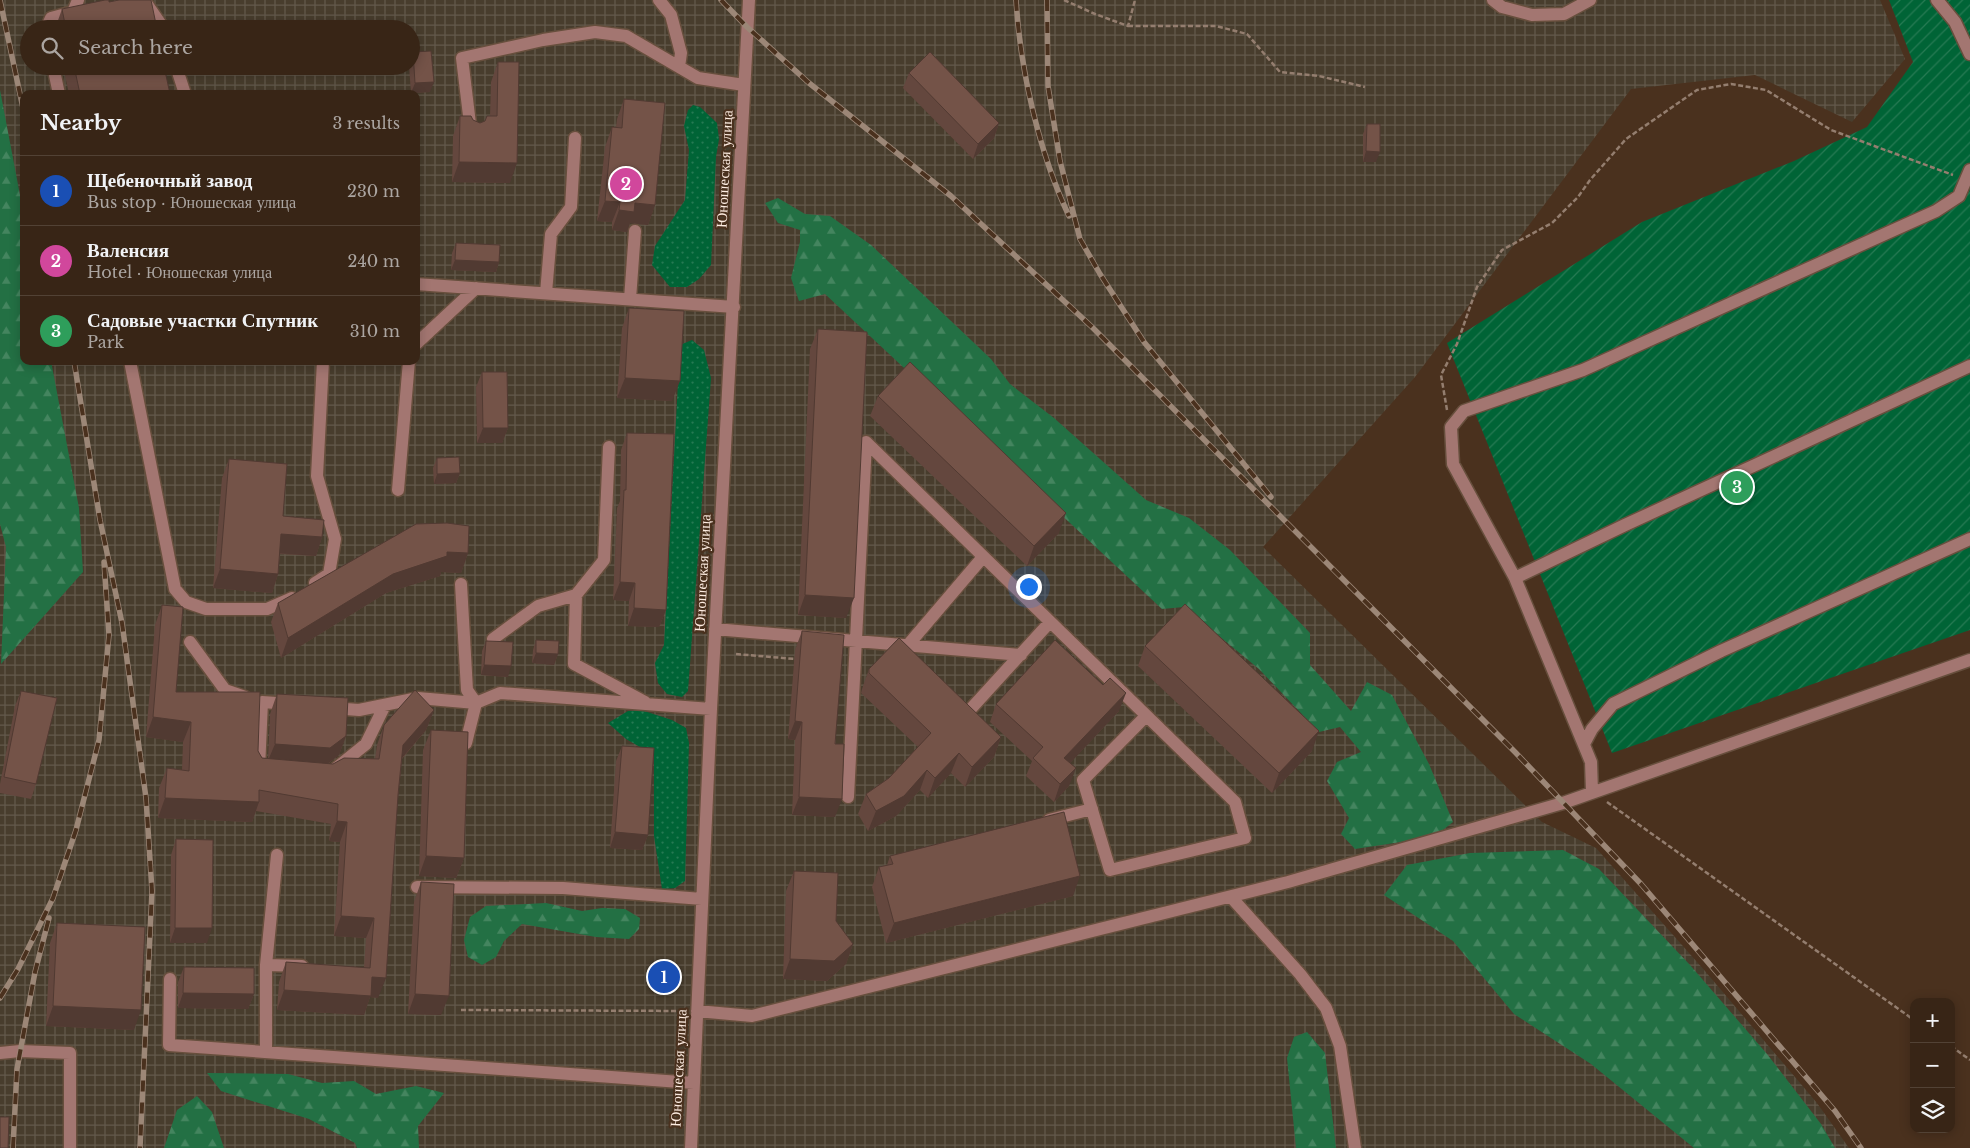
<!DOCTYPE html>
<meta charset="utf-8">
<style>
:root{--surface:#382516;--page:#433123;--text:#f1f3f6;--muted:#aba5a1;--line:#524235;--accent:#d93025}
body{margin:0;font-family:"Libre Baskerville",serif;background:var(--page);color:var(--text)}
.controls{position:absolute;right:15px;bottom:15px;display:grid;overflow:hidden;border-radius:10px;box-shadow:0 2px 12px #0003}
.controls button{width:45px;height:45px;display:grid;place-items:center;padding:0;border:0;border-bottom:1px solid var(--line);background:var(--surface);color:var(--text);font:25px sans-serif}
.you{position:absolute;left:1028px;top:586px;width:18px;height:18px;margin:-12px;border:4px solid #fff;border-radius:50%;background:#1a73e8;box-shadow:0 0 0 8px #1a73e833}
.badge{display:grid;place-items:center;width:32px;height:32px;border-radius:50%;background:var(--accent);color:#fff;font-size:16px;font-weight:700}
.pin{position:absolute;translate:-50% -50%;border:2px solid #fff;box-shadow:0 1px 5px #0006}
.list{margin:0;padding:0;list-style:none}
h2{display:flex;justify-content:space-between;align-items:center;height:65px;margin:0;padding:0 20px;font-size:21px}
h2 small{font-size:16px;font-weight:400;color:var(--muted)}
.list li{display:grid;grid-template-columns:32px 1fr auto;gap:15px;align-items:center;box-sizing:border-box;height:70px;padding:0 20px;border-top:1px solid var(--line)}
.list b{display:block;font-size:19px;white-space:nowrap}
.list p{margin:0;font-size:16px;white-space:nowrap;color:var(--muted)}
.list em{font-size:16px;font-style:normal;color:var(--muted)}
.icon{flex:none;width:28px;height:28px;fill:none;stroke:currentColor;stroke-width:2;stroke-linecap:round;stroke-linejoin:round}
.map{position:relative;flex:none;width:1970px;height:1148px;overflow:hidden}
.search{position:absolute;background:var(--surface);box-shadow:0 2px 12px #0003;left:20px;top:20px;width:400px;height:55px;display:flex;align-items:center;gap:12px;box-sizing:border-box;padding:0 18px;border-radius:28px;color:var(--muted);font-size:19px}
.panel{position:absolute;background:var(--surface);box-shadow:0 2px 12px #0003;left:20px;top:90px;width:400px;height:275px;border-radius:10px}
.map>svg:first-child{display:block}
.industrial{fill:url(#industrial-grid);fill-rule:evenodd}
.grass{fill:url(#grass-dots)}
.forest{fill:url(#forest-firs)}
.garden{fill:url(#garden-furrows)}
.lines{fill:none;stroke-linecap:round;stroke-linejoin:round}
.minor-casing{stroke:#674f3d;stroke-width:15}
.path{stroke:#947e6f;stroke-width:2.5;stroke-dasharray:5 2.5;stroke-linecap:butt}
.minor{stroke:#a37671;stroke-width:12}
.rail-casing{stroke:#9c8777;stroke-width:5.5}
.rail{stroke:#4a311e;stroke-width:4;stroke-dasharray:11;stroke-linecap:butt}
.wall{fill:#64473e}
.shaded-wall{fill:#513a32}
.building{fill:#745348;stroke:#513a32}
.labels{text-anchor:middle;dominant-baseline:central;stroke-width:4.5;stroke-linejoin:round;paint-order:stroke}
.street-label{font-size:15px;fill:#fdece1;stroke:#4a311e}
</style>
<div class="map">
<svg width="1970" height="1148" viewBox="0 0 1970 1148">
<defs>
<pattern id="industrial-grid" width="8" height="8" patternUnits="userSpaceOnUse" patternTransform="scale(1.25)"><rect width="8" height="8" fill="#483d2d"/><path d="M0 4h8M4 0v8" fill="none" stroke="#63594b"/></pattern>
<pattern id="grass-dots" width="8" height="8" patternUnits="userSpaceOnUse" patternTransform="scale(1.25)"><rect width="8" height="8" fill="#006436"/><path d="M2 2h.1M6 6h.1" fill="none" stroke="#267a53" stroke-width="1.8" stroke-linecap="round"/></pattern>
<pattern id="forest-firs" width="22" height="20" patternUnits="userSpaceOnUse" patternTransform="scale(1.25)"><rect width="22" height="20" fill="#237044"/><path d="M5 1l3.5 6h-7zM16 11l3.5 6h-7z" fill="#44855f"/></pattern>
<pattern id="garden-furrows" width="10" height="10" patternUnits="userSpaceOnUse" patternTransform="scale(1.25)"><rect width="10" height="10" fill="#006436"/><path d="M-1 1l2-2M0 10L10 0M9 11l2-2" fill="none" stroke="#267a53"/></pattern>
</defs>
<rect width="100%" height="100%" fill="#4a311e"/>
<path class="industrial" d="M0,0H1880L1905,59L1852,122L1755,75L1631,89L1415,377L1263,547L1542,822L1596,848L1705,971L1817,1103L1849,1148H0ZM29,29H411V66H29ZM24,94H416V361H24Z"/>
<path class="grass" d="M693,105L700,107L717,123L719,139L716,157L711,265L699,279L687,287H670L652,265L655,246L685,200L689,150L684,126L688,110Z
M692,340L704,350L711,378L688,691L682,697L667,694L658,683L655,663L664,645L680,345Z
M641,710L672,720L686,728L689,743L685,881L675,888L662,889L654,836V755L626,739L608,723L628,711Z"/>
<path class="forest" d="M0,90L24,216V361H51L79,508L83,572L1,664L6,547L0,524Z
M778,198L805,214L830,216L871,245L991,359L1010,384L1054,418L1146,500L1189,518L1230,550L1310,633V665L1351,711L1367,682L1392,695L1429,764L1453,822L1434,837L1355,849L1341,834L1349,818L1327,781L1337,762L1361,752L1340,727L1319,732L1259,669L1184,607L1162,609L825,294L799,301L791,278L800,242V230L778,223L765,203Z
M1563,850L1599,869L1690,965L1767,1054L1821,1124L1835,1148H1694L1591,1064L1514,1014L1453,941L1384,895L1407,865L1470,853Z
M546,903L582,911L602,908L625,909L640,918L639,929L629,939L596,937L522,924L504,941L496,957L482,965L468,957L464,940L470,917L486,906Z
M1307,1032L1325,1053L1336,1148H1296L1287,1058L1294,1037Z
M207,1073L288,1074L322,1083L354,1081L376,1094L416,1086L444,1093L418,1126L419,1148H357L355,1143L309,1119L221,1091Z
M197,1096L212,1112L224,1148H164L177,1110Z"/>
<path class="garden" d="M1889,0H1970V630L1612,753L1447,343L1642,222L1794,161L1867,127L1913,62Z"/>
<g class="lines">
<g class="minor-casing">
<path id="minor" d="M144,0L164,29
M659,0L671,15L681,53L679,67
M1493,0L1502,7L1532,15L1564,14L1590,0
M1937,0L1955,22L1970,54
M46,29L51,18L73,12L78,0
M53,66L59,94
M176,66L185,94
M471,132L462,58L543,40L595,32L626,36L698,78L744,85
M416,284L734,307
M546,293L551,234L571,207L575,138
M630,299L635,231
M416,344L476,288
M130,361L175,589L186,602L206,609H267L292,598
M609,447L604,560L576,595L574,664L645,702
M398,490L409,361
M1515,578L1625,525L1970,366
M315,583L329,574L335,539L317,476L323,361
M461,584L467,690L476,703L466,743
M715,629L1021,655
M493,639L538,606L576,595
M190,642L225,690L245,697
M908,645L983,557
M332,708L359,710L418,698L476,703L500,693L711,709
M968,712L1050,622
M1584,744L1592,729L1613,704L1721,651L1970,539
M259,769L262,702L290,704
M335,769L366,744L385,705
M1592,791L1591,762L1515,578L1453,464L1451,427L1464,411L1583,370L1936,211L1959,196L1970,170
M848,797L866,442L1235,802L1245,838L1110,870L1083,780L1146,716
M1049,820L1092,809
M417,887L563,888L702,899
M1231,897L1300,974L1326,1008L1340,1046L1355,1148
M266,965L302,966
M170,979L169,1045L694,1083
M697,1011L752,1016L1288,882L1563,803L1970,660
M266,1052V965L277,855
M0,1053L20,1051L70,1053V1148
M691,1148L711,709L749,0"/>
</g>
<path class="path" d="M1064,0L1095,14L1128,26L1135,0
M1128,26H1216L1247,34L1280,72L1319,76L1365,87
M1447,410L1441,375L1457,344L1477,287L1502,250L1552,223L1578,197L1590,180L1626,139L1697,90L1731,84L1766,90L1831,130L1953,175
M736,654L795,659
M1607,802L1914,1020
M461,1010L684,1011
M1951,1046L1970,1060"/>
<use href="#minor" class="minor"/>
<g class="rail-casing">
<path id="rail" d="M0,0L24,113
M721,0L747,27L809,83L951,196L1092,327L1515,752L1641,884L1835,1111L1861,1148
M1016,0C1020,69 1039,153 1069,216
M1047,0L1048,86L1060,161L1080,239L1100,274L1144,342L1271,497
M74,361L100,520L122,623L146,798L152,891L140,1148
M0,998L18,969L53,898L76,830L99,740L109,635L104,562
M13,1148L17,1069L35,972L49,918"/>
</g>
<use href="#rail" class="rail"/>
</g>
<path class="wall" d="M109,2L157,29H55L62,9Z
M413,52L430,92L411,93L409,66H411V56Z
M498,62L510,183L452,182L453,136L460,116L480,123L485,121L490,116L491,82Z
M63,66H164L170,94H69Z
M909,73L999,123L994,138L973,159L903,88Z
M624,99L655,205L648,225L630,223L627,232L612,230V222L597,221L605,147L612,127H616L617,119Z
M1367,124L1376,162H1363V134Z
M456,243L499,262L496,272L451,270L452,253Z
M629,308L672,401L617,398L622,328Z
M818,329L846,618L798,615L810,349Z
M482,372L508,428L502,443H477L476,387Z
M878,396L1059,533L1027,566L870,416Z
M627,433L666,610L659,627L628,626L629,601L613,600L617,508L620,501L621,450Z
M437,458L460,473L456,483L434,484L433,468Z
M229,459L283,516L322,537L316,556L280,554L278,574L272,593L213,588L222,478Z
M468,553L461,573L441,572L440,576L386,593L281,658L271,622L278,603Z
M162,605L176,692L258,751L262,758H268L270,714L277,694L346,736L339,755L328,764H333L375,759L377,745L384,725L434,710L426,730L402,759L378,998L370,997L364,1015L277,1010L279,982L286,962L364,968L366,938L334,936L340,842L329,841L331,824L256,811L252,822L158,818L159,788L167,768L182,770L183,742L146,737L155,625Z
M802,631L835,744V817L792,815L795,740L788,739L795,650Z
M536,640L558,654L554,665L532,663L533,650Z
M486,641L508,677L481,675L482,651Z
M1145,646L1312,751L1272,793L1138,666Z
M869,669L1001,737L994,757L965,787L951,773L928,798L920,790L896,816L868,831L858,814L866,794L889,778L918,747L861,693L862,689Z
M21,691L36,784L31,799L0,793V784L15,706Z
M996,704L1119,711L1070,763L1069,786L1054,802L1026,776L1032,761L990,722Z
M431,730L464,858L456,878L419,876L423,750Z
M622,746L648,835L642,850L610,848L616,761Z
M176,839L207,943H170L171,855Z
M890,856L1073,896L886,943L872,887L879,867L887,865Z
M794,871L853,944L846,964L827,981L783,979L786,891Z
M421,882L441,1015L408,1014L414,902Z
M57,923L134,1030L46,1026L50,943Z
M184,967L254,994L248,1009L178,1008V982Z"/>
<path class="shaded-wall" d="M434,82L430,92L411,93L415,83Z
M999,123L994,138L973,159L978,144Z
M1366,151L1380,152L1376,162H1363Z
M459,162L517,163L510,183L452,182Z
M605,201L620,202L612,222L597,221Z
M635,203L655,205L648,225L630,223L627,232L612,230L619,210Z
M455,260L499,262L496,272L451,270Z
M625,378L680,381L672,401L617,398Z
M483,428H508L502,443H477Z
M460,473L456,483L434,484L437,474Z
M1066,513L1059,533L1027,566L1034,546Z
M281,534L322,537L316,556L275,553Z
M447,552L468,553L461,573L441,572L440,576L386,593L281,658L288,638L393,574Z
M220,569L278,574L272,593L213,588Z
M620,582L635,583L629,601L613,600Z
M805,595L854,598L846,618L798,615Z
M634,608L666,610L659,627L628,626Z
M536,653L558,654L554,665L532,663Z
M484,665L511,666L508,677L481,675Z
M1126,693L1119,711L1058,776L1064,758Z
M434,710L426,730L396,765L403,745Z
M153,717L191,722L183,742L146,737Z
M795,721L802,722L795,740L788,739Z
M1319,731L1312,751L1272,793L1279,773Z
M346,736L339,755L322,768L267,763L275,744Z
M1001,737L994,757L965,787L972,767Z
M959,753L951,773L928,798L935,778Z
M1076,768L1069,786L1054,802L1060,784Z
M927,770L920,790L896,816L868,831L876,811Z
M799,797L842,799L835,817L792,815Z
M165,798L259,802L252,822L158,818Z
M337,821L347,822L340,842L329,841Z
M615,832L648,835L642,850L610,848Z
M426,856L464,858L456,878L419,876Z
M1080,876L1073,896L886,943L894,923Z
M341,916L374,918L366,938L334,936Z
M175,928H212L207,943H170Z
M853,944L846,964L827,981L783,979L790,959Z
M372,977L386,978L378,998L370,997L364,1015L277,1010L284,990Z
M183,993L254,994L248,1009L178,1008Z
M415,994L449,996L441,1015L408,1014Z
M53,1006L141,1010L134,1030L46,1026Z"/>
<path class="building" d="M105,0H109V2L119,0H151L157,29H66L62,9Z
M431,51L434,82L415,83L413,52Z
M930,52L999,123L978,144L909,73Z
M498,62H519L517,163L459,162L460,116H471L473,120L480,123L485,121L487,116H497Z
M74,66H164L170,94H80Z
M624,99L665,103L655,205L635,203L634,212L619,210L620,202L605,201L612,127L622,128Z
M1367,124H1380V152L1366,151Z
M456,243L500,245L499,262L455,260Z
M629,308L684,311L680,381L625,378Z
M818,329L867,332L854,598L805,595Z
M910,362L1066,513L1034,546L878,396Z
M482,372H507L508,428H483Z
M627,433L674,434L666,610L634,608L635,583L620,582L624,490H626Z
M459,457L460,473L437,474V458Z
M229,459L287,464L283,516L324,520L322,537L281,534L278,574L220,569Z
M447,523L469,526L468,553L447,552V556L393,574L288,638L278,603L416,524Z
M1185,604L1319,731L1279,773L1145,646Z
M162,605L183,607L176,692H260L258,751L262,758L333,764L344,758L379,759L384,725L415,690L434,710L403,745L398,795L386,978L372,977L371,996L284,990L286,962L370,968L374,918L341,916L347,822L337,821L338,804L259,790V802L165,798L167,768L189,771L191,722L153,717Z
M802,631L844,635L835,744H844L842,799L799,797L802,722L795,721Z
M899,638L1001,737L972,767L959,753L935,778L927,770L904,796L876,811L866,794L889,778L931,733L869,673V669Z
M536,640L559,641L558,654L536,653Z
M1055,640L1103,685L1110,678L1126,693L1064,758L1076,768L1060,784L1033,758L1043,747L996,704Z
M486,641L513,642L511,666L484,665Z
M21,691L57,698L36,784L4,777Z
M277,694L348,698L346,736L330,748L275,744Z
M431,730L468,732L464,858L426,856Z
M622,746L654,748L648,835L615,832Z
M1064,812L1080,876L894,923L879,867L893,864L890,856Z
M176,839L213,840L212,928H175Z
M794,871L838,873L836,921L853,944L834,961L790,959Z
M421,882L454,884L449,996L415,994Z
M57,923L145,927L141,1010L53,1006Z
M184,967L254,968V994L183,993Z
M0,1117H9L8,1148H0Z"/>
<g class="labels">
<g class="street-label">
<text transform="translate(724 169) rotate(-87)">Юношеская улица</text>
<text transform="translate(702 573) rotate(-87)">Юношеская улица</text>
<text transform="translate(678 1068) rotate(-87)">Юношеская улица</text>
</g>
</g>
</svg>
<div class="controls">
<button>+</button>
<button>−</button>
<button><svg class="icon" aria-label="layers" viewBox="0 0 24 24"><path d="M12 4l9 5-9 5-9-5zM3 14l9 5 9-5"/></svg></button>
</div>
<div class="you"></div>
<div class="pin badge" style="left:664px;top:977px;background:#1a4fb4">1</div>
<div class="pin badge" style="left:626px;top:184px;background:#d1479c">2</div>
<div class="pin badge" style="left:1737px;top:487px;background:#2e9e5b">3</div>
<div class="search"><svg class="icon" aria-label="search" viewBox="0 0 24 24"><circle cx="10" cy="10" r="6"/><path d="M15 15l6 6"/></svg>Search here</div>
<section class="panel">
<h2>Nearby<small>3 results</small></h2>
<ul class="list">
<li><span class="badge" style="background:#1a4fb4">1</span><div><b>Щебеночный завод</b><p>Bus stop · Юношеская улица</p></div><em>230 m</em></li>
<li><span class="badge" style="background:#d1479c">2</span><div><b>Валенсия</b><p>Hotel · Юношеская улица</p></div><em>240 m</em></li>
<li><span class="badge" style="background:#2e9e5b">3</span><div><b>Садовые участки Спутник</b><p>Park</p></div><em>310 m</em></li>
</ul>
</section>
</div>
